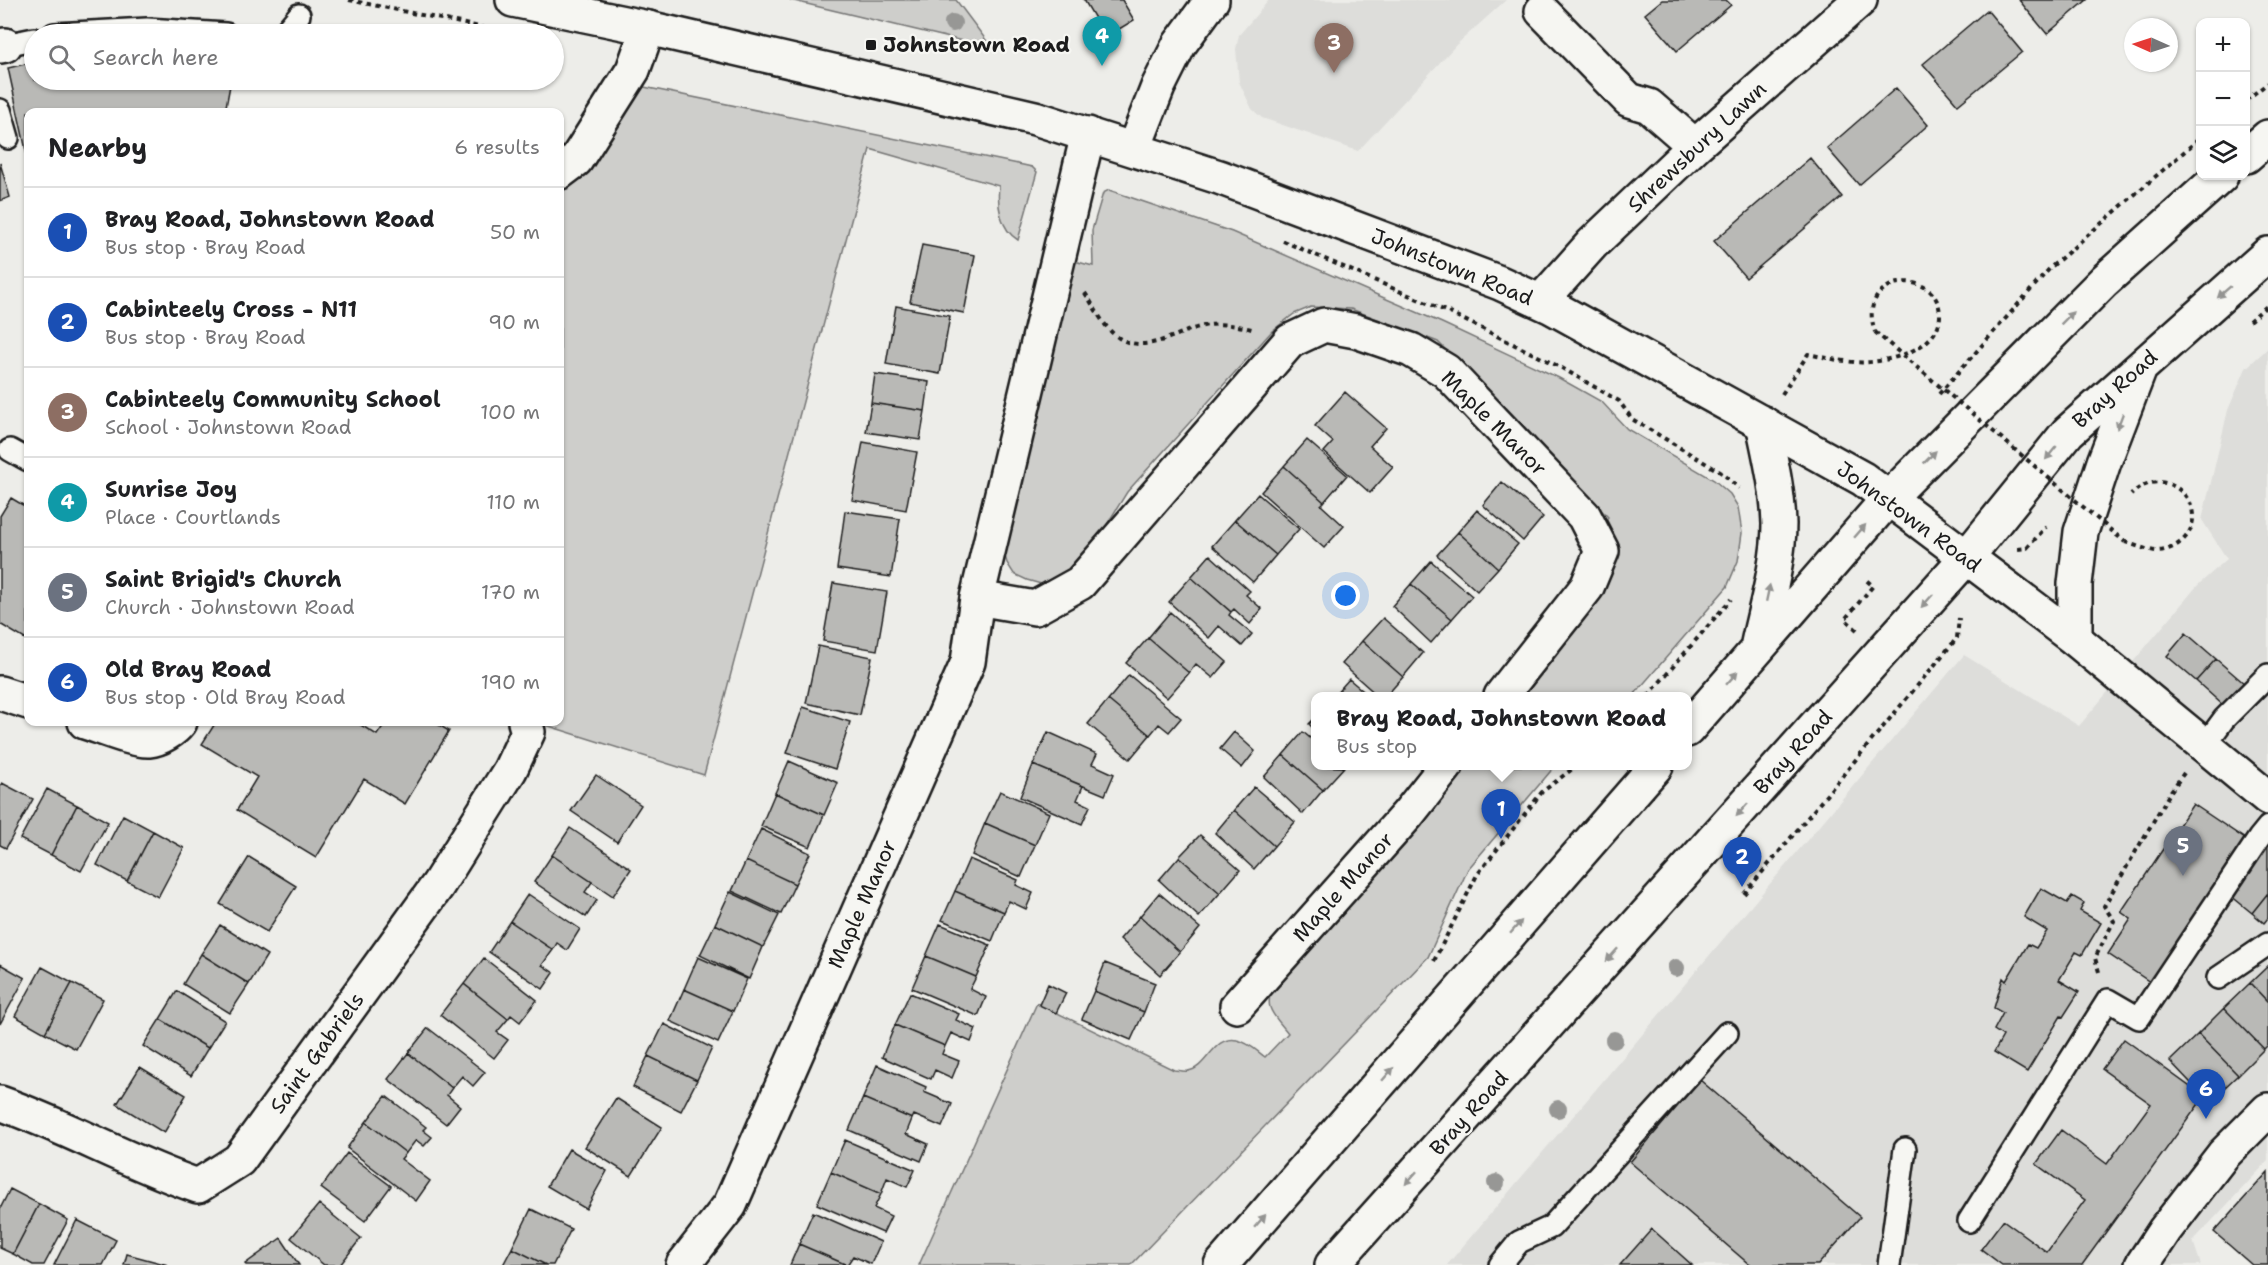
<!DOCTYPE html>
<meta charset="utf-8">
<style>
:root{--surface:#fff;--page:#f2f2f2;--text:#202124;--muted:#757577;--line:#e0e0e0;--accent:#1c1c1c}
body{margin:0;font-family:"Shantell Sans",sans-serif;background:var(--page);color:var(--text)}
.controls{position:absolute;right:18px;top:18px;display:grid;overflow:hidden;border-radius:12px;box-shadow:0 2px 4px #0004}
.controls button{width:54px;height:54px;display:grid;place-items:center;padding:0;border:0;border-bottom:2px solid var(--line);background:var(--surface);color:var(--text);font:30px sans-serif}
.compass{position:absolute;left:2124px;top:18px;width:54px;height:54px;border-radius:50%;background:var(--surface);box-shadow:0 2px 4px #0004;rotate:273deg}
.you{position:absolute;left:1346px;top:596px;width:21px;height:21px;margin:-15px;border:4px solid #fff;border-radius:50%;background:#1a73e8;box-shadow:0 0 0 9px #1a73e833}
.badge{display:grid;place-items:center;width:39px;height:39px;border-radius:50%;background:var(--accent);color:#fff;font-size:20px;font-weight:700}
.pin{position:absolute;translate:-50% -50px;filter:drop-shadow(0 2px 3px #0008)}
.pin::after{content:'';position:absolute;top:32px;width:21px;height:18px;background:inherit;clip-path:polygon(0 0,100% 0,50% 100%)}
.popup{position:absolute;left:1311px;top:692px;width:381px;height:78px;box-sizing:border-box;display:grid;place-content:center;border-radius:12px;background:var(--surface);filter:drop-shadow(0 2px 4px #0005);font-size:20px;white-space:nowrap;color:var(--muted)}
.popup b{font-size:22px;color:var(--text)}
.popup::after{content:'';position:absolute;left:50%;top:100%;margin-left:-12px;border:12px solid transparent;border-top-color:var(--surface)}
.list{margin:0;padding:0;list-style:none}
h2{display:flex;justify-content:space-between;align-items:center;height:78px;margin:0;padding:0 24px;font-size:26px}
h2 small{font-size:20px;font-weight:400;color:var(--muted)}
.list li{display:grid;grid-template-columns:39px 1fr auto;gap:18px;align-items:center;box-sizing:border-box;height:90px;padding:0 24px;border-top:2px solid var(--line)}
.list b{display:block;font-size:22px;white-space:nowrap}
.list p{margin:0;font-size:20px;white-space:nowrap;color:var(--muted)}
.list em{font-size:20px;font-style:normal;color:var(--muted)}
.icon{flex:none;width:33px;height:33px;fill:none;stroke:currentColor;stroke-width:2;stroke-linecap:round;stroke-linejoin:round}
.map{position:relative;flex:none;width:2268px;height:1265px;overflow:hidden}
.search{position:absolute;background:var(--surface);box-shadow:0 2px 4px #0004;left:24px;top:24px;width:540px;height:66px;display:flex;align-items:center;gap:15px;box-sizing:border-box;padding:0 21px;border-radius:33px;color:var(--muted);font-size:22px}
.panel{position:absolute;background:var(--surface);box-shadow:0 2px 4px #0004;left:24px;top:108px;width:540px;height:618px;border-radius:12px}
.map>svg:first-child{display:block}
.built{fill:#ddddda}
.green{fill:#cececb;stroke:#757574;stroke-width:1.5}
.building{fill:#b9b9b6;stroke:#1c1c1c;stroke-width:1.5}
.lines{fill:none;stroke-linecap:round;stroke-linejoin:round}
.lane-casing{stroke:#1c1c1c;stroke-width:26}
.street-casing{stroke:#1c1c1c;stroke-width:38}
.secondary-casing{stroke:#1c1c1c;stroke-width:38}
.highway-casing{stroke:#1c1c1c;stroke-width:38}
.path{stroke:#1c1c1c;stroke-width:4;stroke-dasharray:4.5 4.5;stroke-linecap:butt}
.lane{stroke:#f6f6f2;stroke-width:21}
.street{stroke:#f6f6f2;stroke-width:33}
.secondary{stroke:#f6f6f2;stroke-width:33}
.highway{stroke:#f6f6f2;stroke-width:33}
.path-bridge{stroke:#1c1c1c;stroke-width:4;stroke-dasharray:4.5 4.5;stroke-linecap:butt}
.tree{fill:#979795}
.oneway{fill:#949492}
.poi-dot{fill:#1c1c1c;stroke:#f6f6f2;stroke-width:2}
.labels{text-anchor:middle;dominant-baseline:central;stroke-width:4.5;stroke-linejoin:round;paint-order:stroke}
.poi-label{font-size:21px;font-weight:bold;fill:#1c1c1c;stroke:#f6f6f2;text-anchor:start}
.street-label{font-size:21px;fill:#1c1c1c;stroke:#f6f6f2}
</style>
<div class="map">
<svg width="2268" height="1265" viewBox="0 0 2268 1265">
<rect width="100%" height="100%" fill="#edede9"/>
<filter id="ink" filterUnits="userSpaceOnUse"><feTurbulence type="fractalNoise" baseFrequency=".0167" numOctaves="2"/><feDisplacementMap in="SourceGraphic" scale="12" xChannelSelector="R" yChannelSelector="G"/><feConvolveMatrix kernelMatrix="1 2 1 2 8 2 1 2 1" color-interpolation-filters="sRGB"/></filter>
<g filter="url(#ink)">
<path class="built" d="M1269,0H1506L1456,45L1358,151L1262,118L1252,109L1239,82L1236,49L1239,35Z
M2268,348V1161L2193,1241L2201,1265H1447L1964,655L2079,726L2197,586L2227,559L2202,520L2228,410L2246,368Z"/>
<path class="green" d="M790,0H956L992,48Z
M644,87L1023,165L1032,167L1037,172L1018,240C1000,229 997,205 999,186L870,149L704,775L536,722H560V185L608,133Z
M1109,190L1232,232L1442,323L1559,378L1602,402L1627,429L1714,480L1730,494L1738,507L1742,533L1738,561L1727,587L1633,696H1519L1602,524L1608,517L1438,342L1351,309L1311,307L1294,314L1272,331L1127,492L1077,573L1055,583L1041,584L1027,580L1014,574L1007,563L1004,553L1074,261L1093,266L1092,230L1103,193Z
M1467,766H1555L1468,869L1428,957L1131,1265H919L1037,1003L1174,1070C1178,1070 1183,1072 1188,1071C1208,1068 1213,1035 1237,1040C1248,1042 1257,1051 1265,1057L1288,1033C1272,1013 1263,1008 1274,983L1423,823Z"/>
<path class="building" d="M1084,0H1122L1134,20L1106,37Z
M1662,0H1726L1731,5L1677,51L1645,14Z
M2019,0H2087L2047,34Z
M1987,10L2022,52L1958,105L1923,64Z
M34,62V80H231L225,112H28V155H27L8,68Z
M1896,88L1928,125L1859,185L1827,148Z
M1810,158L1842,197L1746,278L1714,241Z
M0,163L10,197L0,201Z
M922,245L975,255L964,313L910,302Z
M896,306L950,316L940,374L886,364Z
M875,374L929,382L925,411L871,403Z
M1345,392L1386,428L1370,446L1393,467L1370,493L1324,452L1333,442L1315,426Z
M871,403L925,411L920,440L866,432Z
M1307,440L1347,475L1324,502L1284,466Z
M863,442L917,452L906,510L852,500Z
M1284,466L1324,502L1321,505L1344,526L1324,548L1261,492Z
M1502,482L1543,517L1523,541L1483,505Z
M1258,494L1299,529L1276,555L1235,520Z
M11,498L28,508V641L0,624V516Z
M1477,510L1518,544L1498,568L1458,532Z
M845,511L900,519L891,577L837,569Z
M1235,520L1276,555L1253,582L1212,546Z
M1458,532L1498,568L1477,591L1437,555Z
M1210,555L1250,591L1246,595L1262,609L1250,624L1234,609L1231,612L1191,577Z
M1431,561L1472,596L1452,619L1411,584Z
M1191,577L1231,612L1229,615L1252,634L1242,646L1219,626L1209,638L1169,602Z
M833,583L887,592L877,650L823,641Z
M1411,584L1452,619L1431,643L1392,606Z
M1170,612L1227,662L1213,678L1196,664L1189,673L1148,638Z
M1383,618L1423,653L1403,677L1362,641Z
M2186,633L2216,659L2196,681L2167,656Z
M1148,638L1189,673L1167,698L1126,663Z
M1362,641L1403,677L1386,696H1378L1342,664Z
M818,646L872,657L860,715L806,703Z
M2216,659L2245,684L2225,707L2196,681Z
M1129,675L1181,718L1169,732L1159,724L1150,735L1108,700Z
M1349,679L1369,696H1334Z
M1108,700L1150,735L1130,759L1088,724Z
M803,707L850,722L835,769L787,753Z
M1315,718V730L1309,724Z
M216,722H356L377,735L386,722H434L449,731L405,804L364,779L316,858L237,810L257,777L202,744Z
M1048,732L1097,754L1092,764L1114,774L1105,795L1033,765Z
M1234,732L1255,751L1242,768L1220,749Z
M1303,732L1315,742V766L1344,767L1323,790L1283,755Z
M1283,755L1323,790L1303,814L1264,777Z
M789,761L838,783L824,815L775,793Z
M1033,765L1083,786L1077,800L1090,806L1082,824L1020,797Z
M596,775L641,805L617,842L571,811Z
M2,783L33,799L6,848L0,845V786Z
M1254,787L1295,822L1274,846L1234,810Z
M47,789L77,805L51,855L20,839Z
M1000,791L1049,813L1035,845L985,823Z
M775,793L824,815L810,847L761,826Z
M2193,804L2245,839L2150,982L2108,954L2131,919L2121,912Z
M77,805L108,822L81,871L51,855Z
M1234,810L1274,846L1254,869L1215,833Z
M123,815L153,831L127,881L97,865Z
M985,823L1035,845L1021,877L972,855Z
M570,828L631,869L613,896L552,855Z
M761,829L810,853L795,884L746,861Z
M153,831L184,848L158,897L127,881Z
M1200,835L1240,870L1220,893L1179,857Z
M2268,843V893L2252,913L2225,891Z
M552,855L592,882L585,892L597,900L586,917L534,882Z
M249,857L296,886L267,932L220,904Z
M1179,857L1220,893L1199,917L1159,880Z
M969,859L1018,880L1016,885L1033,893L1026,909L1009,901L1004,912L955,891Z
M746,861L795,884L781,914L732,891Z
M2041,888L2067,903L2072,896L2084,903L2080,911L2101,923L2082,955L2076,952L2059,980L2079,992L2063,1017L2061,1016L2027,1072L1994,1052L2003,1036L1994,1030L2003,1013L1994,1008L2003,978L2006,981L2028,944L2036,948L2047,931L2024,917Z
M955,891L1004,912L992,941L942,920Z
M730,892L779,915L763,947L715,924Z
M1159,893L1200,928L1180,952L1140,916Z
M2268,893V918L2264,923L2252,913Z
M528,894L580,929L567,950L557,943L553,950L510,921Z
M1140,916L1180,952L1160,975L1120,939Z
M510,921L553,950L542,965L554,973L543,989L489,952Z
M715,924L763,947L749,979L700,955Z
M940,924L990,945L976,977L926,956Z
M220,925L267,955L249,984L201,954Z
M201,954L249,984L230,1013L183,984Z
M926,956L976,977L970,989L986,997L978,1016L912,988Z
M698,957L747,979L733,1011L684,989Z
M484,958L537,1000L520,1022L511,1015L508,1019L464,984Z
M1105,963L1155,983L1144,1012L1094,991Z
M0,964L25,978L0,1024Z
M2268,966V1002L2250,983Z
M42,967L72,983L45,1033L15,1016Z
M72,983L103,999L76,1049L45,1033Z
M2250,983L2268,1002V1045L2264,1049L2224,1008Z
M464,984L508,1019L497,1032L508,1040L494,1058L440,1015Z
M1048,984L1066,993L1056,1013L1039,1005Z
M684,989L733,1011L718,1043L670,1021Z
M177,991L225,1021L208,1048L160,1019Z
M1094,991L1144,1012L1131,1040L1082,1019Z
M910,993L959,1014L956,1020L976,1029L971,1042L951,1033L945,1046L895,1025Z
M2224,1008L2264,1049L2238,1075L2198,1034Z
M160,1019L208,1048L191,1076L143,1046Z
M664,1024L712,1048L697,1080L648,1056Z
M895,1025L945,1046L942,1054L959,1061L952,1078L935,1070L931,1079L882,1057Z
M428,1028L485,1072L473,1086L462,1076L452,1088L408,1053Z
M2198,1034L2238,1075L2209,1102L2170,1061Z
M2124,1039L2204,1097L2082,1265H2002L1981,1249L2003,1220L2047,1252L2085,1200L2036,1164L2061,1130L2107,1164L2151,1104L2102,1069Z
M408,1053L452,1088L447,1095L460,1106L446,1124L388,1079Z
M648,1056L697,1080L681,1111L633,1087Z
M877,1065L926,1087L924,1092L952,1104L942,1127L914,1115L912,1119L863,1098Z
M140,1067L186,1095L164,1133L117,1104Z
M1700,1080L1860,1217L1818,1265H1750L1630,1162Z
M386,1096L426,1127L423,1130L432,1137L424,1146L416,1140L406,1153L366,1122Z
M616,1098L662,1127L631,1176L585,1147Z
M863,1098L912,1119L906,1134L928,1144L921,1161L849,1130Z
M366,1122L406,1153L401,1159L430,1181L416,1201L347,1148Z
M845,1140L915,1170L907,1187L887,1178L881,1194L831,1172Z
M569,1149L607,1171L586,1209L547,1186Z
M347,1153L391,1186L365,1221L321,1188Z
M831,1172L881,1194L874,1208L891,1216L883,1233L817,1204Z
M2268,1172V1265H2252L2214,1232Z
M10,1189L39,1204L13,1254L0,1248V1209Z
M39,1204L68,1220L44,1265H33L13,1254Z
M319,1204L361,1238L340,1265H324L291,1238Z
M531,1209L571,1229L553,1265H546L512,1248Z
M813,1212L881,1242L871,1264L853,1256L847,1265L799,1244Z
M77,1220L116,1240L103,1265H54Z
M1652,1229L1692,1265H1620Z
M281,1238L299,1265H246L245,1264Z
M799,1244L847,1265H790Z
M512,1248L546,1265H503Z
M127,1254L168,1265H124Z"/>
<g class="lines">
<g class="lane-casing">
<path id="lane" d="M54,34L147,29L226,34
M283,34L299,15
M5,45L34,39
M0,110L8,138
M10,450L28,460
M2204,746L2224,719L2268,675
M2218,978L2268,944
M1969,1221L2108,1000L2139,1018L2259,838L2268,827
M1500,1265L1519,1242L1551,1227L1727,1033
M1889,1265L1905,1149"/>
</g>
<g class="street-casing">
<path id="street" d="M1542,11L1629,100L1649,106L1695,146
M0,46L5,45
M1134,148L1158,87L1179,45L1212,0
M560,172L576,160L633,70L648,28
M1541,301L1592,244L1695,146L1860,0
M977,598L1035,608L1080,583L1290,341L1324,325L1356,331L1411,350L1446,371L1584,516L1602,551L1587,587L1501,696
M0,693L28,702
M85,722C101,727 134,741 149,740C160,739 174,730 180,722
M1237,1006L1408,814L1446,766
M0,1103C68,1127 130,1163 198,1186L239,1160L438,885L510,770L528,732L525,722
M683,1265L730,1205L968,662L977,598L1088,134"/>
</g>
<g class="secondary-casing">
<path id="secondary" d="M513,0L648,28L1035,118L1219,177L1500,283L1552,307L1863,479L2075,639L2268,798
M2142,1265L2165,1230L2223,1155L2268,1110"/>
</g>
<g class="highway-casing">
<path id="highway" d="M2246,156L2268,137
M2075,639V584L2081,532L2104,462L2139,371
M1757,648C1765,609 1779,564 1779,524C1778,490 1770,457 1763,423
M1687,730L1888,499L2104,281L2221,176
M1221,1265L1656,766
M1332,1265L1966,558L2068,432L2268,254"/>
</g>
<path class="path" d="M349,0L494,30
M2246,100L2268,83
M1283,241L1448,312L1560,367L1619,401L1632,419L1722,473L1739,488
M1085,293C1095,307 1104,329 1119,338C1149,356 1179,329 1209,325C1223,323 1242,326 1255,330
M2249,321L2268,305
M1782,394L1808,354C1823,357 1839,361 1854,362C1881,365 1939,351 1940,316C1940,265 1854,273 1875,332
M1939,394L2051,267L2200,138
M2125,542C2135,545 2146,550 2156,551C2166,551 2175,547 2182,541C2215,510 2167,458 2131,495
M2018,549L2027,548L2046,527
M1857,630L1845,619L1873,586L1865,579
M1648,696L1731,599
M1744,894L1957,638L1959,618
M1434,961L1477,875L1542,792L1576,766
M2099,972L2095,958L2114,921L2104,906L2171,791L2184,773"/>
<use href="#lane" class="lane"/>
<use href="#street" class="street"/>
<use href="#secondary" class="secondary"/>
<use href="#highway" class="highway"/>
<path class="path-bridge" d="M1875,332L2125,542"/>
</g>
<g class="tree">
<circle cx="953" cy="23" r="9"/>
<circle cx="1676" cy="968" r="9"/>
<circle cx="1614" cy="1040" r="9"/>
<circle cx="1558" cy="1109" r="9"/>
<circle cx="1496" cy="1183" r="9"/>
</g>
<defs><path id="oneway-solid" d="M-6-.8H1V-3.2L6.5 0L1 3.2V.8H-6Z" transform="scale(1.5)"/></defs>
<g class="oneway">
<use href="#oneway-solid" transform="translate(2224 292) rotate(139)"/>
<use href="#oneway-solid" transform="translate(2067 318) rotate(-45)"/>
<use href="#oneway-solid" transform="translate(2120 421) rotate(111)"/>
<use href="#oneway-solid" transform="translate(2051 453) rotate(129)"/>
<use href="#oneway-solid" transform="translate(1930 457) rotate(-45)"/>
<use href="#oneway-solid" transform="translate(1860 531) rotate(-49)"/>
<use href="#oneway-solid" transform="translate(1768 593) rotate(-78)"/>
<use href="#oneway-solid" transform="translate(1927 601) rotate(132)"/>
<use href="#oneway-solid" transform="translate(1732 678) rotate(-49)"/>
<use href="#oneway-solid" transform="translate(1742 810) rotate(132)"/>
<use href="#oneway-solid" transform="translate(1516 927) rotate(-49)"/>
<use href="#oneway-solid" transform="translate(1612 955) rotate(132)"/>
<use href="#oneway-solid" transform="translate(1388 1074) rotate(-49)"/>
<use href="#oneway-solid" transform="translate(1411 1178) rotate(132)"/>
<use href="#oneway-solid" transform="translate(1260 1221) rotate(-49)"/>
</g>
</g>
<rect class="poi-dot" x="865" y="39" width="12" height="12" rx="3"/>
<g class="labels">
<g class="poi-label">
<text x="883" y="45">Johnstown Road</text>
</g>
<g class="street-label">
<text transform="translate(1697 147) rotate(-43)">Shrewsbury Lawn</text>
<text transform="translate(1452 267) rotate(22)">Johnstown Road</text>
<text transform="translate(2115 389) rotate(-42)">Bray Road</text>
<text transform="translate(1494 423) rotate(45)">Maple Manor</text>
<text transform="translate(1909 517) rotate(36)">Johnstown Road</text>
<text transform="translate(1793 752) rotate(-48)">Bray Road</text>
<text transform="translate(1343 887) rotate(-48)">Maple Manor</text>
<text transform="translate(862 904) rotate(-66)">Maple Manor</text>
<text transform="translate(317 1053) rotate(-54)">Saint Gabriels</text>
<text transform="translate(1469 1113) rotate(-48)">Bray Road</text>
</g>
</g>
</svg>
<div class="controls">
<button>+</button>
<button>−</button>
<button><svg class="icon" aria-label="layers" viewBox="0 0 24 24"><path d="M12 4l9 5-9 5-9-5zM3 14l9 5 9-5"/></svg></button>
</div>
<svg class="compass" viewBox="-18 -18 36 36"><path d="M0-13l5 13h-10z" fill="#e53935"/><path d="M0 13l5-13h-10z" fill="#757577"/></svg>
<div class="you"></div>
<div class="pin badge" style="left:1501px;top:839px;background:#1a4fb4">1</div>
<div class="popup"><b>Bray Road, Johnstown Road</b>Bus stop</div>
<div class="pin badge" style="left:1742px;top:887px;background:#1a4fb4">2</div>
<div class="pin badge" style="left:1334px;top:73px;background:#8d6e63">3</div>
<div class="pin badge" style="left:1102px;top:66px;background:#0f9aa8">4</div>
<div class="pin badge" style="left:2183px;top:876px;background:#6b7280">5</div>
<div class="pin badge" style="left:2206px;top:1119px;background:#1a4fb4">6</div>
<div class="search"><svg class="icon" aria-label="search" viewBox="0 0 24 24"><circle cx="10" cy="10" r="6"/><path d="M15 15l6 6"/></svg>Search here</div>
<section class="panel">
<h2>Nearby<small>6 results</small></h2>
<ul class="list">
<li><span class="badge" style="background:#1a4fb4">1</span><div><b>Bray Road, Johnstown Road</b><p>Bus stop · Bray Road</p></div><em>50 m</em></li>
<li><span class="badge" style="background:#1a4fb4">2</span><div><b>Cabinteely Cross - N11</b><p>Bus stop · Bray Road</p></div><em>90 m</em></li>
<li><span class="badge" style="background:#8d6e63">3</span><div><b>Cabinteely Community School</b><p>School · Johnstown Road</p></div><em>100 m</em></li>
<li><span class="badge" style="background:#0f9aa8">4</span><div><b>Sunrise Joy</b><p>Place · Courtlands</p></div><em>110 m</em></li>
<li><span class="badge" style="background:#6b7280">5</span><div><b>Saint Brigid's Church</b><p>Church · Johnstown Road</p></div><em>170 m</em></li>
<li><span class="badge" style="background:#1a4fb4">6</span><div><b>Old Bray Road</b><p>Bus stop · Old Bray Road</p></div><em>190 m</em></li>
</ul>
</section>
</div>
